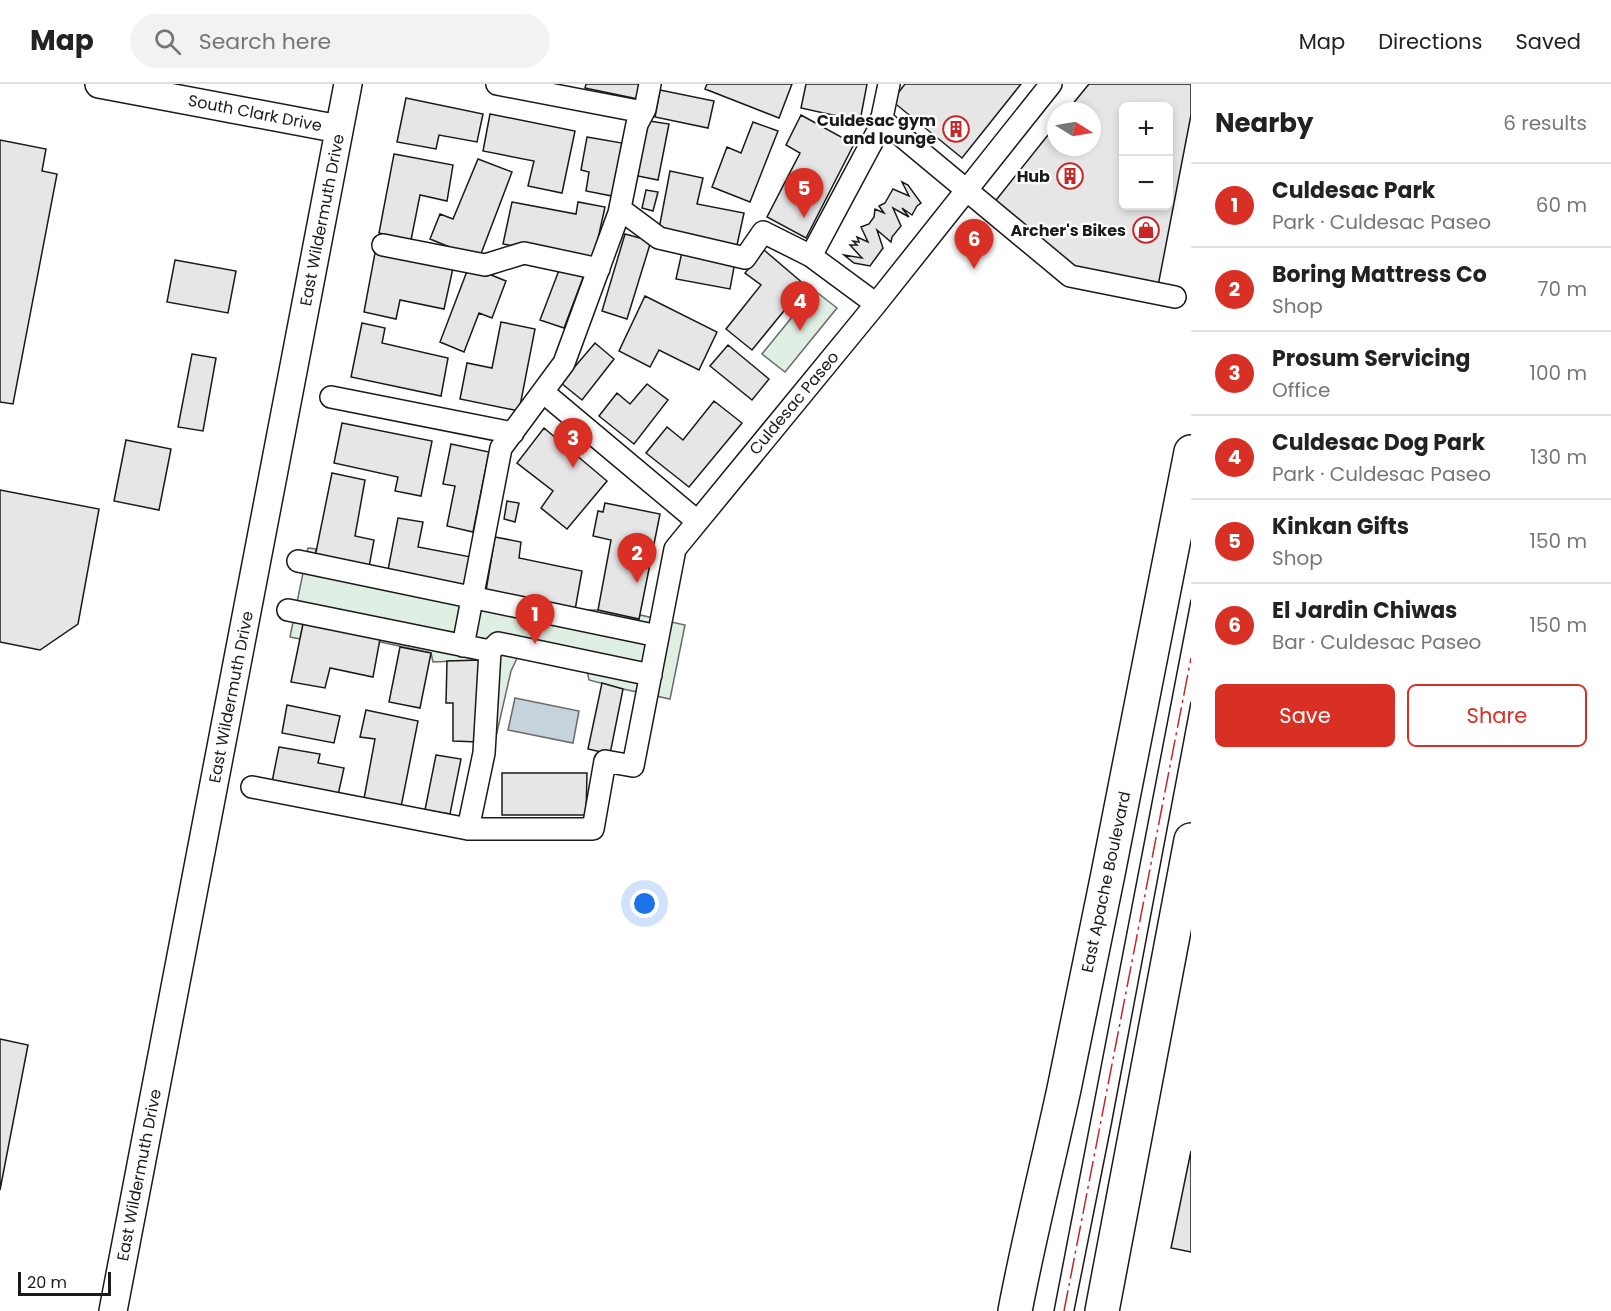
<!DOCTYPE html>
<meta charset="utf-8">
<style>
:root{--surface:#fff;--page:#f2f2f2;--text:#222;--muted:#767676;--line:#e0e0e0;--accent:#d93025}
body{margin:0;font-family:Poppins,sans-serif;background:var(--page);color:var(--text)}
.controls{position:absolute;right:18px;top:18px;display:grid;overflow:hidden;border-radius:9px;box-shadow:0 3px 9px #0003}
.controls button{width:54px;height:54px;display:grid;place-items:center;padding:0;border:0;border-bottom:2px solid var(--line);background:var(--surface);color:var(--text);font:30px sans-serif}
.compass{position:absolute;left:1047px;top:18px;width:54px;height:54px;border-radius:50%;background:var(--surface);box-shadow:0 3px 9px #0003;rotate:101deg}
.scale{position:absolute;left:18px;bottom:15px;width:93px;box-sizing:border-box;padding-left:6px;border:3px solid #1a1a1a;border-top:0;font-size:16px;line-height:21px;white-space:nowrap;color:#1a1a1a;-webkit-text-stroke:4px #fff;paint-order:stroke}
.you{position:absolute;left:645px;top:820px;width:21px;height:21px;margin:-15px;border:4px solid #fff;border-radius:50%;background:#1a73e8;box-shadow:0 0 0 9px #1a73e833}
.badge{display:grid;place-items:center;width:39px;height:39px;border-radius:50%;background:var(--accent);color:#fff;font-size:20px;font-weight:700}
.pin{position:absolute;translate:-50% -50px;filter:drop-shadow(0 2px 3px #0008)}
.pin::after{content:'';position:absolute;top:32px;width:21px;height:18px;background:inherit;clip-path:polygon(0 0,100% 0,50% 100%)}
.list{margin:0;padding:0;list-style:none}
h2{display:flex;justify-content:space-between;align-items:center;height:78px;margin:0;padding:0 24px;font-size:26px}
h2 small{font-size:20px;font-weight:400;color:var(--muted)}
.list li{display:grid;grid-template-columns:39px 1fr auto;gap:18px;align-items:center;box-sizing:border-box;height:84px;padding:0 24px;border-top:2px solid var(--line)}
.list b{display:block;font-size:22px;white-space:nowrap}
.list p{margin:0;font-size:20px;white-space:nowrap;color:var(--muted)}
.list em{font-size:20px;font-style:normal;color:var(--muted)}
.actions{display:flex;gap:12px;padding:18px 24px}
.actions a{flex:1;padding:14px 0;border:2px solid var(--accent);border-radius:9px;text-align:center;font-size:21px;color:var(--accent)}
.actions .main{background:var(--accent);color:#fff}
.icon{flex:none;width:33px;height:33px;fill:none;stroke:currentColor;stroke-width:2;stroke-linecap:round;stroke-linejoin:round}
.map{position:relative;flex:none;width:1191px;height:1227px;overflow:hidden}
header{display:flex;align-items:center;gap:36px;box-sizing:border-box;height:84px;padding:0 30px;background:var(--surface);border-bottom:2px solid var(--line)}
header strong{font-size:28px}
nav{display:flex;gap:33px;margin-inline-start:auto;font-size:21px}
.search{width:420px;height:54px;background:var(--page);display:flex;align-items:center;gap:15px;box-sizing:border-box;padding:0 21px;border-radius:33px;color:var(--muted);font-size:22px}
main{display:flex}
aside{flex:1;background:var(--surface)}
.map>svg:first-child{display:block}
.green{fill:#e0efe3;stroke:#6a6a6a;stroke-width:1.5}
.water{fill:#c6d2dc;stroke:#6a6a6a;stroke-width:1.5}
.building{fill:#e6e6e6;stroke:#1a1a1a;stroke-width:1.5;fill-rule:evenodd}
.lines{fill:none;stroke-linecap:round;stroke-linejoin:round}
.pedestrian-casing{stroke:#1a1a1a;stroke-width:24}
.minor-casing{stroke:#1a1a1a;stroke-width:30}
.primary-casing{stroke:#1a1a1a;stroke-width:36}
.pedestrian{stroke:#fff;stroke-width:21}
.minor{stroke:#fff;stroke-width:27}
.primary{stroke:#fff;stroke-width:33}
.tram{stroke:#1a1a1a;stroke-width:1.5}
.power{stroke:#c62828;stroke-width:1.5;stroke-dasharray:21 4.5 3 4.5;stroke-linecap:butt}
.labels{text-anchor:middle;dominant-baseline:central;stroke-width:4.5;stroke-linejoin:round;paint-order:stroke}
.street-label{font-size:16px;fill:#1a1a1a;stroke:#fff}
.poi-label{font-size:16px;font-weight:bold;fill:#1a1a1a;stroke:#fff;text-anchor:end}
</style>
<header>
<strong>Map</strong>
<div class="search"><svg class="icon" aria-label="search" viewBox="0 0 24 24"><circle cx="10" cy="10" r="6"/><path d="M15 15l6 6"/></svg>Search here</div>
<nav><a>Map</a><a>Directions</a><a>Saved</a></nav>
</header>
<main>
<div class="map">
<svg width="1191" height="1227" viewBox="0 0 1191 1227">
<rect width="100%" height="100%" fill="#fff"/>
<path class="green" d="M814,206L837,224L785,288L762,270Z
M308,464L316,465L315,472L465,500L471,473L491,477L486,507L575,526H598L639,535L640,531L685,541L670,615L623,605L589,596L586,582L520,568L511,587L494,661L481,576L433,578L431,569L380,558V555L303,541L300,555L290,553Z"/>
<path class="water" d="M515,614L579,627L573,659L508,646Z"/>
<path class="building" d="M586,0H641L638,15L585,4Z
M707,0H792L779,34L705,5Z
M806,0H867L860,37L801,24Z
M905,0H1021L962,74L892,17Z
M1089,0H1191V31L1158,202L1074,185L993,120L1056,41V63H1092V27H1067ZM1124,22H1168V122H1124Z
M660,6L714,17L708,44L655,33Z
M406,14L483,30L477,58L439,51L436,65L397,58Z
M490,30L575,47L562,109L528,102L534,77L483,67Z
M801,31L854,60L806,154L767,133L800,69L786,61Z
M643,36L669,40L658,96L633,91Z
M753,38L778,47L750,118L712,103L727,63L741,69Z
M587,53L622,59L612,112L586,107L589,88L581,86Z
M0,56L46,65L42,87L57,90L13,320L0,318Z
M394,70L453,81L447,117L420,111L411,156L379,149Z
M478,75L512,88L479,175L430,155L440,130L453,135Z
M670,87L703,94L697,120L744,129L737,161L659,145Z
M902,98L908,101L921,119L917,122L912,131L902,124L909,133L893,124L901,142L892,153L891,158L877,146L883,164L870,182L854,179L844,171L862,174L850,161H857L853,157L859,158L857,153L868,158L861,143L869,140L874,133L875,125L884,129L879,122L885,119L893,105L909,112Z
M646,106L658,108L653,127L642,124Z
M512,118L576,130L578,118L605,123L593,177L503,160Z
M625,150L651,157L627,235L602,227Z
M764,166L805,201L752,266L726,245L761,201L745,189Z
M682,168L735,178L730,205L676,195Z
M375,169L453,184L444,225L400,216L396,235L364,228Z
M175,176L236,187L228,229L167,218Z
M561,181L584,191L564,244L540,236Z
M469,182L506,197L492,234L479,229L464,268L440,258Z
M645,212L717,248L699,286L659,266L650,283L619,267Z
M501,238L535,245L519,327L460,315L467,279L492,284Z
M362,239L385,244L382,259L448,274L441,312L351,293Z
M595,259L614,275L582,316L561,299Z
M728,261L769,295L752,316L710,282Z
M192,270L216,274L203,347L178,343Z
M647,300L668,316L634,360L599,332L617,309L630,320Z
M714,317L742,339L689,403L646,369L667,343L683,356Z
M342,339L432,357L421,412L395,407L398,393L334,379Z
M544,344L607,397L567,445L541,424L553,407L517,379Z
M126,356L171,365L159,426L114,417Z
M451,360L489,368L473,448L447,442L455,402L443,400Z
M332,389L365,396L355,452L374,456L369,483L315,473Z
M0,406L99,425L78,540L40,566L0,558Z
M507,417L519,419L515,438L504,435Z
M605,419L660,430L639,535L598,526L611,456L593,452L598,427L603,428Z
M398,434L423,438L418,463L471,473L465,501L388,486Z
M495,453L521,458L519,474L582,487L575,526L486,507Z
M303,540L380,555L373,593L330,584L325,604L291,598Z
M400,563L431,569L420,624L389,618Z
M481,576L478,658L453,657V619H446L447,577Z
M602,599L623,605L610,670L588,665Z
M287,621L340,632L334,659L282,649Z
M366,626L418,637L400,728L363,720L375,655L360,653Z
M279,663L320,670L318,679L344,684L338,711L272,698Z
M436,671L461,675L450,730L425,726Z
M502,689H587L586,731H502Z
M0,955L28,961L0,1106Z
M1191,1067V1168L1171,1164Z"/>
<g class="lines">
<g class="pedestrian-casing">
<path id="pedestrian" d="M497,0L643,28
M881,35L1070,192L1175,213
M620,125L659,154L745,174L763,148L811,172
M383,161L485,181L524,169L599,185
M876,220L811,172L880,43L889,0
M543,308L697,437
M331,313L513,349
M298,477L658,552
M288,526L490,567L498,559L651,591
M463,562L501,364L564,279L619,129L637,40L645,25L650,0
M252,703L468,745H593L605,677L633,682L675,465L876,220L1051,0
M468,745L484,669L490,567"/>
</g>
<g class="minor-casing">
<path id="minor" d="M99,0L339,45
M113,1227L348,0"/>
</g>
<g class="primary-casing">
<path id="primary" d="M1015,1227C1029,1153 1048,1079 1064,1005C1108,793 1150,581 1191,368
M1102,1227L1191,756"/>
</g>
<use href="#pedestrian" class="pedestrian"/>
<use href="#minor" class="minor"/>
<use href="#primary" class="primary"/>
<path class="tram" d="M1054,1227L1191,516
M1074,1227L1111,1042L1191,618"/>
<path class="power" d="M1064,1227L1191,574"/>
</g>
<defs>
<g id="building-ring" transform="scale(1.35)"><circle r="9.5" fill="#fff" stroke="#c62828" stroke-width="1.5"/><path d="M-4-6H4V6H1V3H-1V6H-4ZM-2.5-4.3h1.7v1.8h-1.7ZM.8-4.3h1.7v1.8H.8ZM-2.5-1h1.7V.8h-1.7ZM.8-1h1.7V.8H.8Z" fill="#c62828"/></g>
<g id="shop-ring" transform="scale(1.35)"><circle r="9.5" fill="#fff" stroke="#c62828" stroke-width="1.5"/><path d="M-5-2.5h2.3a2.7 3.5 0 0 1 5.4 0H5L5.5 6h-11ZM-1.5-2.5h3a1.5 2.3 0 0 0-3 0Z" fill="#c62828"/></g>
</defs>
<g fill-rule="evenodd">
<use href="#building-ring" x="956" y="45"/>
<use href="#building-ring" x="1070" y="92"/>
<use href="#shop-ring" x="1146" y="146"/>
</g>
<g class="labels">
<g class="street-label">
<text transform="translate(255 29) rotate(11)">South Clark Drive</text>
<text transform="translate(322 136) rotate(-79)">East Wildermuth Drive</text>
<text transform="translate(794 319) rotate(-50)">Culdesac Paseo</text>
<text transform="translate(231 613) rotate(-79)">East Wildermuth Drive</text>
<text transform="translate(1106 798) rotate(-78)">East Apache Boulevard</text>
<text transform="translate(139 1091) rotate(-79)">East Wildermuth Drive</text>
</g>
<g class="poi-label">
<text x="936" y="36">Culdesac gym<tspan x="936" dy="18">and lounge</tspan></text>
<text x="1050" y="92">Hub</text>
<text x="1126" y="146">Archer's Bikes</text>
</g>
</g>
</svg>
<div class="controls">
<button>+</button>
<button>−</button>
</div>
<svg class="compass" viewBox="-18 -18 36 36"><path d="M0-13l5 13h-10z" fill="#e53935"/><path d="M0 13l5-13h-10z" fill="#767676"/></svg>
<div class="scale">20 m</div>
<div class="you"></div>
<div class="pin badge" style="left:535px;top:560px">1</div>
<div class="pin badge" style="left:637px;top:499px">2</div>
<div class="pin badge" style="left:573px;top:384px">3</div>
<div class="pin badge" style="left:800px;top:247px">4</div>
<div class="pin badge" style="left:804px;top:134px">5</div>
<div class="pin badge" style="left:974px;top:185px">6</div>
</div>
<aside>
<h2>Nearby<small>6 results</small></h2>
<ul class="list">
<li><span class="badge">1</span><div><b>Culdesac Park</b><p>Park · Culdesac Paseo</p></div><em>60 m</em></li>
<li><span class="badge">2</span><div><b>Boring Mattress Co</b><p>Shop</p></div><em>70 m</em></li>
<li><span class="badge">3</span><div><b>Prosum Servicing</b><p>Office</p></div><em>100 m</em></li>
<li><span class="badge">4</span><div><b>Culdesac Dog Park</b><p>Park · Culdesac Paseo</p></div><em>130 m</em></li>
<li><span class="badge">5</span><div><b>Kinkan Gifts</b><p>Shop</p></div><em>150 m</em></li>
<li><span class="badge">6</span><div><b>El Jardin Chiwas</b><p>Bar · Culdesac Paseo</p></div><em>150 m</em></li>
</ul>
<div class="actions"><a class="main">Save</a><a>Share</a></div>
</aside>
</main>
